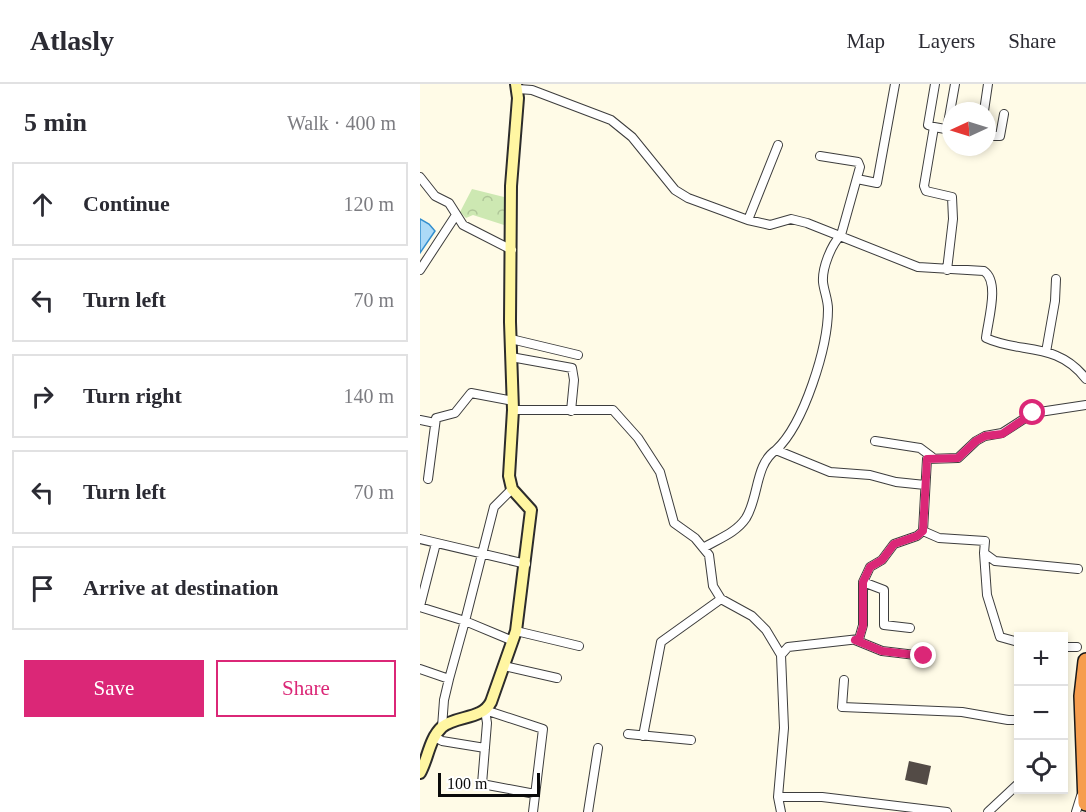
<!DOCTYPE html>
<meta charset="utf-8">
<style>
:root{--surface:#fff;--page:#f7f7f7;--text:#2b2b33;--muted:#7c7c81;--line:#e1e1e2;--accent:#db2777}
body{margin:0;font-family:Georgia,serif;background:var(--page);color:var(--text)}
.controls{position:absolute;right:18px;bottom:18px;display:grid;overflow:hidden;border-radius:0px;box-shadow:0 3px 9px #0003}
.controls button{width:54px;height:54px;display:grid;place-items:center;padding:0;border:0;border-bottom:2px solid var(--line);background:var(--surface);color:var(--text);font:30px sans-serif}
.compass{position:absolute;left:522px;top:18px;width:54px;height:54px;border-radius:50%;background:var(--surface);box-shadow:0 3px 9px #0003;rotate:266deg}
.scale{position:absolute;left:18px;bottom:15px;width:102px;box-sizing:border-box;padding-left:6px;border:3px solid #0a0a0a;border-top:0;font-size:16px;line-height:21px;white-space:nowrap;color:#0a0a0a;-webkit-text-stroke:4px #fff;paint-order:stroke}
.stop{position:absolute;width:18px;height:18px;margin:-14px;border:4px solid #db2777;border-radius:50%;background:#fff}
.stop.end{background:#db2777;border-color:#fff;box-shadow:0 2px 6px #0008}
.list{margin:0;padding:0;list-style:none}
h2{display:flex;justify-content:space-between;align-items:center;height:78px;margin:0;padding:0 24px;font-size:26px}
h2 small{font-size:20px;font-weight:400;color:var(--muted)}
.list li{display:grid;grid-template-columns:39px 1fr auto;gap:18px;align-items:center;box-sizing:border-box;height:84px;margin:0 12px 12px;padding:0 12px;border:2px solid var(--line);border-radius:0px}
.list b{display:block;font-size:22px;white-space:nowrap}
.list em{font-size:20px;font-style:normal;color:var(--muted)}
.actions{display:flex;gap:12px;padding:18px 24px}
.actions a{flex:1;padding:14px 0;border:2px solid var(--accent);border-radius:0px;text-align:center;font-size:21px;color:var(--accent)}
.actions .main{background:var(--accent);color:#fff}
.icon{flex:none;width:33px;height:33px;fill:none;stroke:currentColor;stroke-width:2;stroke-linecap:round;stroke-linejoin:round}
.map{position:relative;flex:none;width:666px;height:728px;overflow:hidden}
header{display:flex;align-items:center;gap:36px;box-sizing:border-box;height:84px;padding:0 30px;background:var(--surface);border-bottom:2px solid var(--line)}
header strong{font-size:28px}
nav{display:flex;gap:33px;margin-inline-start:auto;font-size:21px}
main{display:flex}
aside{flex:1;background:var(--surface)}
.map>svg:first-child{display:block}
.park{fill:url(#park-crowns)}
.water{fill:#acdaf7;stroke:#328ece;stroke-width:1.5}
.building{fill:#534b46}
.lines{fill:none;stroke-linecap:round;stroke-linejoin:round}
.street-casing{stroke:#3d3d3d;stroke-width:10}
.secondary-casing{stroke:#2c2c2c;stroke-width:14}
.highway-casing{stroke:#1b1b1b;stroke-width:18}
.street{stroke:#fff;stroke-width:8}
.secondary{stroke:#fff6a2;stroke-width:10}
.highway{stroke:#f69d4e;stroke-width:15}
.route{stroke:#db2777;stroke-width:8}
</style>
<header>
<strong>Atlasly</strong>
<nav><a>Map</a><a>Layers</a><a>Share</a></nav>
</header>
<main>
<aside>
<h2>5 min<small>Walk · 400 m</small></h2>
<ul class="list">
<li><svg class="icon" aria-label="ahead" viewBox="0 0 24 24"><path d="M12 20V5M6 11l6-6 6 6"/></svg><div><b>Continue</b></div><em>120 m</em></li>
<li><svg class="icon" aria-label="left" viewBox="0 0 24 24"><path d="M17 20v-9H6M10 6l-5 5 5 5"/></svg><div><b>Turn left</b></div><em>70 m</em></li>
<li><svg class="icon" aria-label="right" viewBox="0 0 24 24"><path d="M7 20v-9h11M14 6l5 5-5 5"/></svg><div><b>Turn right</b></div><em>140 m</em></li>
<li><svg class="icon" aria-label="left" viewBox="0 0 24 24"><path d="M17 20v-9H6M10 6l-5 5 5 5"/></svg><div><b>Turn left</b></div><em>70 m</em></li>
<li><svg class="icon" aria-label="arrive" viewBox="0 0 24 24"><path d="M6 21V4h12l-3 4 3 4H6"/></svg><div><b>Arrive at destination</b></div></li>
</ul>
<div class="actions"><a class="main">Save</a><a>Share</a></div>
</aside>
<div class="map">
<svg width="666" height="728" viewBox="0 0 666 728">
<defs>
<pattern id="park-crowns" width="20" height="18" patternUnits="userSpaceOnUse" patternTransform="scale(1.5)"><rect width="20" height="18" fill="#cde8b2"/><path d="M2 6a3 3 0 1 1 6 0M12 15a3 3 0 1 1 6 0" fill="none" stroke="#afc698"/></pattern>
</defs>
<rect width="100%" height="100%" fill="#fffbe7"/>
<path class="park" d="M52,105L88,114L84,141L53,131L46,134L40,128Z"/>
<path class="water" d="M0,135L9,140L15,147L0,169Z"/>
<path class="building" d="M489,677L511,682L507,701L485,696Z"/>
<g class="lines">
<g class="street-casing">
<path id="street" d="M98,5L112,6L191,36L212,53L255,106L268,114L328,136L350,141L371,135L387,139L498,183L564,187C580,198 568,236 566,254C600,270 637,257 666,295
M564,27L568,0
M514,43L508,41L515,0
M527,45L535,0
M567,52H580L584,30
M0,93L15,112L29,119L43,141L92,166
M437,95L457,99L475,0
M328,136L358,61
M0,186L36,131
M527,186L533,135L532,113L506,107L504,102L514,43L531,46
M91,255L158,271
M626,268L635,217L636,195
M91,273L152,284L154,296L151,327
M93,326H193L218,354L240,388L254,439L275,454L289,471L293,502L301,515L332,532L346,546L361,571L364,644L358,713L361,728
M0,336L15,339
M455,357L500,364L512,373
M356,366C384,340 408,263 408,225C408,216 404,207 403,198C402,184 411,161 421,151L440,83L438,78L400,72
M8,395L16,334L35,329L51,309L93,317
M92,405L74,423L45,537L93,557
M503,447L519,454L565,457L564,469L575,477L658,485
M0,455L106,480
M283,464C298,455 316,449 326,434C339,413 335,380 356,366L410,388L450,391L476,398L505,401
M564,469L567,511L580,553L598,558
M443,498L464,506V541L490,544
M0,522L16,459
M0,523L45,537L29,595L0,585
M96,547L159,562
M435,556L462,567L504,572
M644,563H657
M361,571L368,563L439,555L443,541V498L450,483L462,476L474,460L497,452L503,447L507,375L538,374L556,357L565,352L582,349L613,329L666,321
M84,582L137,594
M424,596L422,623L542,628L588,636H598
M22,643L24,616L29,595
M208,650L271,656
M223,652L241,558L301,515
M15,653L22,657L65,664
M358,713H402L527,728
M113,728L123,645L65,626L67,639L62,700L115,710
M168,728L178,664
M568,728L598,700
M656,728L661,712"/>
</g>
<g class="secondary-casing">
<path id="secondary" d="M0,689C8,675 9,655 22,643C37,631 62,636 71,618L96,547L111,426L92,405L89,392L93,326L90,238L91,102L98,14L96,0"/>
</g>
<g class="highway-casing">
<path id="highway" d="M666,577L662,612L666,719"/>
</g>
<use href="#street" class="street"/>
<use href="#secondary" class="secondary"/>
<use href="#highway" class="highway"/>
</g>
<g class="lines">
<path class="route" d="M504,572L462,567L435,556L439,555L443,542V498L450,483L462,476L474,460L497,452L503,447L507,375L538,374L556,357L565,352L582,350L613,329"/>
</g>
</svg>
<div class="controls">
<button>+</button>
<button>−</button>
<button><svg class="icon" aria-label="locate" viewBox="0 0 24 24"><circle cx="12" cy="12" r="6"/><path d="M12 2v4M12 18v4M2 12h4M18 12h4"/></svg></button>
</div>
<svg class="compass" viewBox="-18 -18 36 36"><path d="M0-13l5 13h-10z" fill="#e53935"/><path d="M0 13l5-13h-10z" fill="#7c7c81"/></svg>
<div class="scale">100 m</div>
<div class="stop" style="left:613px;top:329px"></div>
<div class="stop end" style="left:504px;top:572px"></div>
</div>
</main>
